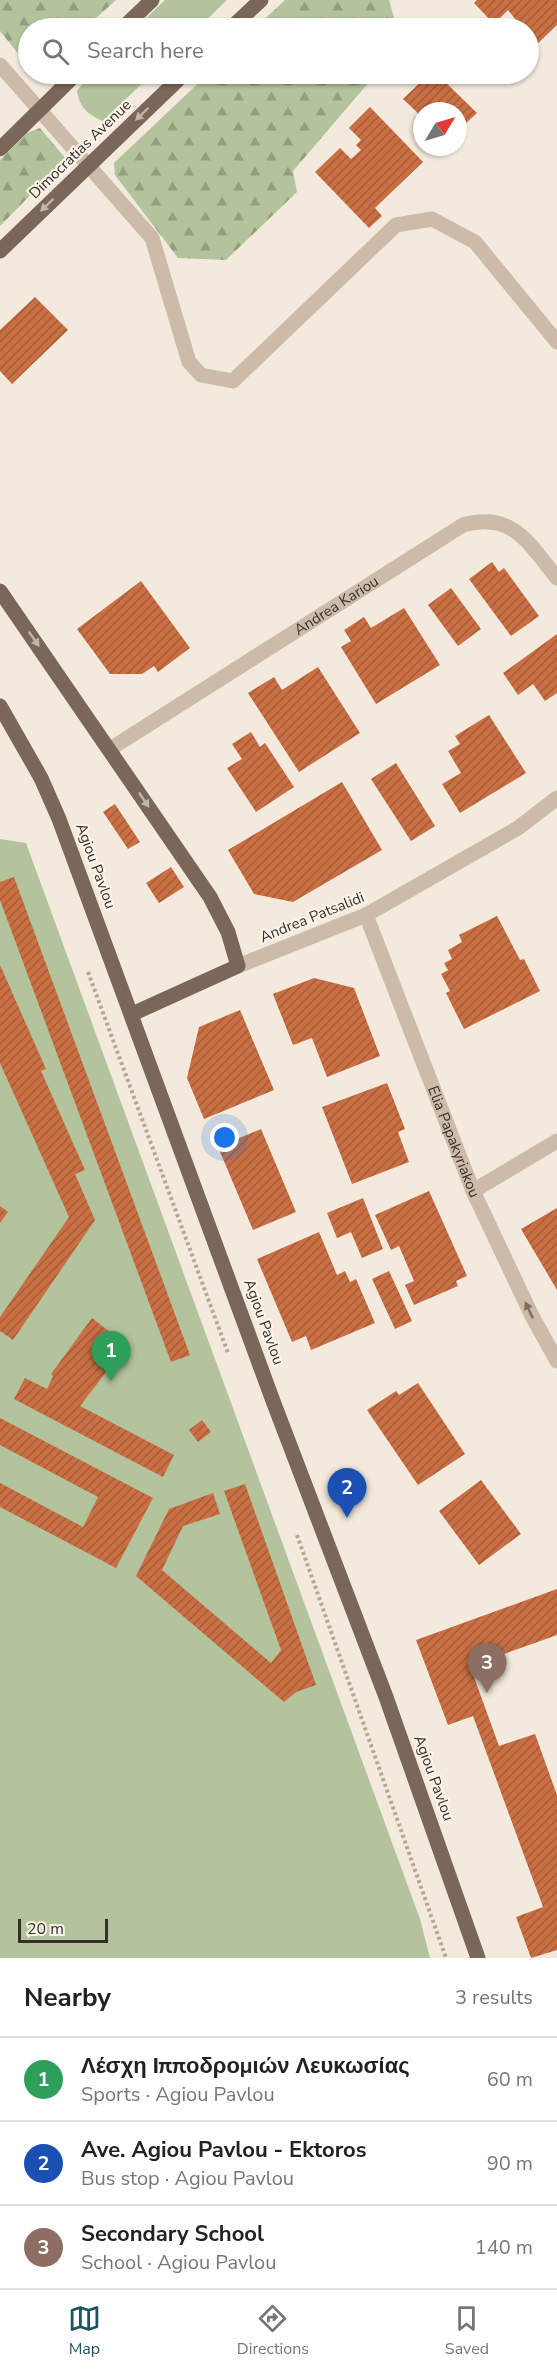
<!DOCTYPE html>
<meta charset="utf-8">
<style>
:root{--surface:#fff;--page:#f2f2f2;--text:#222;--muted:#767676;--line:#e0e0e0;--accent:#1c535c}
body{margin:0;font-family:"Nunito Sans",sans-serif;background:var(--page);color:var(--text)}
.compass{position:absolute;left:413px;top:102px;width:54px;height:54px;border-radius:50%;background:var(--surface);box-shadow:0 2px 4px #0004;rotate:52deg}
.scale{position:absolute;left:18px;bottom:15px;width:90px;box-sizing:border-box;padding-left:6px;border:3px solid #392f29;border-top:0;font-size:16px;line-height:21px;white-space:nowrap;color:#392f29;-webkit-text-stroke:4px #fbf4ea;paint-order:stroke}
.you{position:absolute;left:225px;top:1138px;width:21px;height:21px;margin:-15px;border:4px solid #fff;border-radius:50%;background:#1a73e8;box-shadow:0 0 0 9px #1a73e833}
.badge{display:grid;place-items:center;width:39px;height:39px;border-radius:50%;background:var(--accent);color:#fff;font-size:20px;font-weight:700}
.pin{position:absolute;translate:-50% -50px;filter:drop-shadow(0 2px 3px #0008)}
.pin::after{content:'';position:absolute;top:32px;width:21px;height:18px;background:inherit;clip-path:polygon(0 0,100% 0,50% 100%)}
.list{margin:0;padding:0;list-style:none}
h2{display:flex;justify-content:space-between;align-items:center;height:78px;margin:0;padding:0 24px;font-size:26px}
h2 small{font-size:20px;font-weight:400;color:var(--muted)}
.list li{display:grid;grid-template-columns:39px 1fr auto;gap:18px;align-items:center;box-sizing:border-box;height:84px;padding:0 24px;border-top:2px solid var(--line)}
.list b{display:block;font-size:22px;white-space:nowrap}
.list p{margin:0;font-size:20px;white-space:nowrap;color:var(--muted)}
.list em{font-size:20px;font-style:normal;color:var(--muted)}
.icon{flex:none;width:33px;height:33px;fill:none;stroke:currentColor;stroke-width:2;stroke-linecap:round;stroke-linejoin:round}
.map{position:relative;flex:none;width:557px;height:1958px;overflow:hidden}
.search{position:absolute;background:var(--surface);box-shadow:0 2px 4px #0004;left:18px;right:18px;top:18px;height:66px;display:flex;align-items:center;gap:15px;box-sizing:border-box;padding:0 21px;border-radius:33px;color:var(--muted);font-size:22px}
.sheet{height:330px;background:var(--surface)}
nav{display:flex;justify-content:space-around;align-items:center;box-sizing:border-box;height:84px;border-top:2px solid var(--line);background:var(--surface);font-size:16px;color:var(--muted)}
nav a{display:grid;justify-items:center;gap:3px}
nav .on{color:var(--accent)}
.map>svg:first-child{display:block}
.grass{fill:#b3c39c}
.forest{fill:url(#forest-firs)}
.building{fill:url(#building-hatch)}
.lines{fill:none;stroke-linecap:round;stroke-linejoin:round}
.path{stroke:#b8a592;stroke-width:4;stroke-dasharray:3 3;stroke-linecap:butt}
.minor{stroke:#ccbba8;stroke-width:15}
.major{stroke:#7b6759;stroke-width:15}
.oneway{fill:#c1b5a9}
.oneway2{fill:#7b6e62}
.labels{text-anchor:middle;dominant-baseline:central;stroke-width:4.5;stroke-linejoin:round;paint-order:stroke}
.street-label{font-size:15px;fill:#392f29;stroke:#fbf4ea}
</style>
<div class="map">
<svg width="557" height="1958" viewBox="0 0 557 1958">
<defs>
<pattern id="forest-firs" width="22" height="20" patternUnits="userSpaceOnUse" patternTransform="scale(1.5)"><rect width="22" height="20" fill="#b3c39c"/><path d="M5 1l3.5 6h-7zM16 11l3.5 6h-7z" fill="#939f7f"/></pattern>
<pattern id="building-hatch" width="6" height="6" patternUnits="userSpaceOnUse" patternTransform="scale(1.5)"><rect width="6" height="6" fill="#ca6f44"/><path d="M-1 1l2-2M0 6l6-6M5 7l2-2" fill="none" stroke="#a55c39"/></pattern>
</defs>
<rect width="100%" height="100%" fill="#f3eadd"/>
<path class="grass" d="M165,0H227L198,28H136Z
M90,74H152L103,121C87,114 80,108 77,91Z
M0,839L26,843L420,1919L430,1958H0Z"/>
<path class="forest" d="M0,0H116L85,28H28V66L0,31Z
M285,0H389L397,28H255Z
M208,74H376L293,171L297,192L226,260L178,258L115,175L114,163Z
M40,128L66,159L0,226V160L27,133Z"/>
<path class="building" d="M477,0H557V25L528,53V28H507L516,20L508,10L494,24L474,3Z
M429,74H437L477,113L463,126L458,121V111H422V117L403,99Z
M370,107L423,162L375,208L382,216L369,228L315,172L340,148L351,159L361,150L356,145L361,140L349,128Z
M35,297L68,330L12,384L0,371V330Z
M492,562L499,572L504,568L539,616L511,636L469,579Z
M141,581L190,648L158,672L154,666L142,674H110L77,629Z
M451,588L481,629L458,646L428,605Z
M404,608L440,665L376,704L341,647L351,641L344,630L364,617L371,628Z
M557,634V693L545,701L533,684L518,695L503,673Z
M318,667L360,733L299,772L248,693L274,677L282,690Z
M489,715L526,773L460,813L442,784L461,773L448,751L460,744L455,736Z
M251,732L260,747L265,743L294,787L256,812L227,768L242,759L232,744Z
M396,763L435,826L411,841L371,779Z
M342,782L382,850L293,902L254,894L228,850Z
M115,804L140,842L128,849L103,812Z
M171,867L184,887L159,903L146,883Z
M14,877L190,1355L171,1362L0,900V882Z
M497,916L520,960L524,959L540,991L464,1029L446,993L450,991L441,974L448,970L444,963L452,959L448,950L462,942L459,935Z
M0,965L46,1069L41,1071L85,1170L75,1174L95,1220L13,1340L0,1331V1317L69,1217L0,1063Z
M314,978L354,988L380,1056L327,1077L312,1038L293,1045L273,994Z
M240,1010L274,1090L204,1119L187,1078L199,1027Z
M387,1083L405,1129L398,1132L409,1162L352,1184L322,1107Z
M261,1129L296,1212L253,1230L218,1147Z
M429,1191L467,1276L456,1281L458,1286L414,1305L405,1285L414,1281L399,1246L391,1250L375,1215Z
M363,1198L383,1249L362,1258L351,1232L337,1238L327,1213Z
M0,1206L8,1212L0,1223Z
M557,1208V1290L521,1229Z
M319,1232L337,1275L345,1271L350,1282L356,1279L375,1323L311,1350L306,1336L292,1342L257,1259Z
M389,1271L412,1321L395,1329L372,1279Z
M92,1318L110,1332L100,1346L117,1358L80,1406L174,1455L163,1477L14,1399L25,1378L47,1389L53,1376L51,1374Z
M418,1383L465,1454L418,1485L367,1410L396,1391L399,1395Z
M0,1418L153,1498L116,1568L0,1507V1483L83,1527L98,1497L0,1445Z
M202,1420L211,1432L198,1442L189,1430Z
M481,1480L521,1534L479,1565L439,1511Z
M245,1484L316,1685L296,1692L284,1702L136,1576L169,1509L213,1493L220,1514L183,1526L162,1570L271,1663L281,1650L224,1491Z
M557,1589V1635L470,1666L499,1746L535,1734L557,1795V1950L531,1958L516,1917L543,1907L473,1716L448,1725L416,1640Z"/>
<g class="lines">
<path class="path" d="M88,972L228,1353
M297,1535L446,1958"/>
<g class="minor">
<path d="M0,65L152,238L189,362L201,375L233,381L396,225L432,219L475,242L557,342"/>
<path id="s1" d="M110,749L463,525C513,511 529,544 557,578"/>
<path id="s2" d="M366,915L473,1191L532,1316L557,1361"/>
<path d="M238,966L366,915L518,828L557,798"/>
<path d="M473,1191L557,1141"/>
</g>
<path class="major" d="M123,28L152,0
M231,28L261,0
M0,149L76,74
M0,251L184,74
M0,591L210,897L228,932L238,966L132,1014
M0,706L41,778L59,819L273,1401L386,1697L478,1958"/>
</g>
<defs><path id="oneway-solid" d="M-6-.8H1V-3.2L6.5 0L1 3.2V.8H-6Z" transform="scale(1.5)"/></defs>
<g class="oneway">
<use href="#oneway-solid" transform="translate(142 114) rotate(136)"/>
<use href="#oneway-solid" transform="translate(47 205) rotate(136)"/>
<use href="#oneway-solid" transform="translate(34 639) rotate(55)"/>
<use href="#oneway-solid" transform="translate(144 800) rotate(56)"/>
</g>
<use class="oneway2" href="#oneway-solid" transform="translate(529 1310) rotate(-115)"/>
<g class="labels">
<g class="street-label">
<text transform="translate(80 149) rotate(-44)">Dimocratias Avenue</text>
<text stroke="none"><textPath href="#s1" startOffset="268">Andrea Kariou</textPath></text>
<text transform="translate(96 866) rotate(70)">Agiou Pavlou</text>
<text transform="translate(312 917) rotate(-22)">Andrea Patsalidi</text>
<text stroke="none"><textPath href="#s2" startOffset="243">Elia Papakyriakou</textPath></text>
<text transform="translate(264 1322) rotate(70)">Agiou Pavlou</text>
<text transform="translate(434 1778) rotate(70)">Agiou Pavlou</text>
</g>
</g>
</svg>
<svg class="compass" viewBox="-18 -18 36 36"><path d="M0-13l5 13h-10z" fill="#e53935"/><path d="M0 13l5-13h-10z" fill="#767676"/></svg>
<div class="scale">20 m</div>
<div class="you"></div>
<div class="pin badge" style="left:111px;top:1381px;background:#2e9e5b">1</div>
<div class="pin badge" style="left:347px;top:1518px;background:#1a4fb4">2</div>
<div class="pin badge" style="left:487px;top:1693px;background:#8d6e63">3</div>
<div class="search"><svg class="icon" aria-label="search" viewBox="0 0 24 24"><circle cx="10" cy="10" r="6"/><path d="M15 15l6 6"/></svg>Search here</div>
</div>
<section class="sheet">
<h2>Nearby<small>3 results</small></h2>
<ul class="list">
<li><span class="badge" style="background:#2e9e5b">1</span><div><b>Λέσχη Ιπποδρομιών Λευκωσίας</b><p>Sports · Agiou Pavlou</p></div><em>60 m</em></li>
<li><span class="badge" style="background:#1a4fb4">2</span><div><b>Ave. Agiou Pavlou - Ektoros</b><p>Bus stop · Agiou Pavlou</p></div><em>90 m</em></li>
<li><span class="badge" style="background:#8d6e63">3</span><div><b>Secondary School</b><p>School · Agiou Pavlou</p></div><em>140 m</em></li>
</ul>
</section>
<nav>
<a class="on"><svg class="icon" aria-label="map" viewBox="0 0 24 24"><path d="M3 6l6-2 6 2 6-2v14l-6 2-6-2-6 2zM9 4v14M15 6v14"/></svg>Map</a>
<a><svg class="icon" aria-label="directions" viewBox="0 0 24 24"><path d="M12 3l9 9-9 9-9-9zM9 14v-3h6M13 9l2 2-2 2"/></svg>Directions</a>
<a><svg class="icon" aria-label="saved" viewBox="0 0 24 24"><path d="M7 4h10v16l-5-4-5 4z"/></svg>Saved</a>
</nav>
